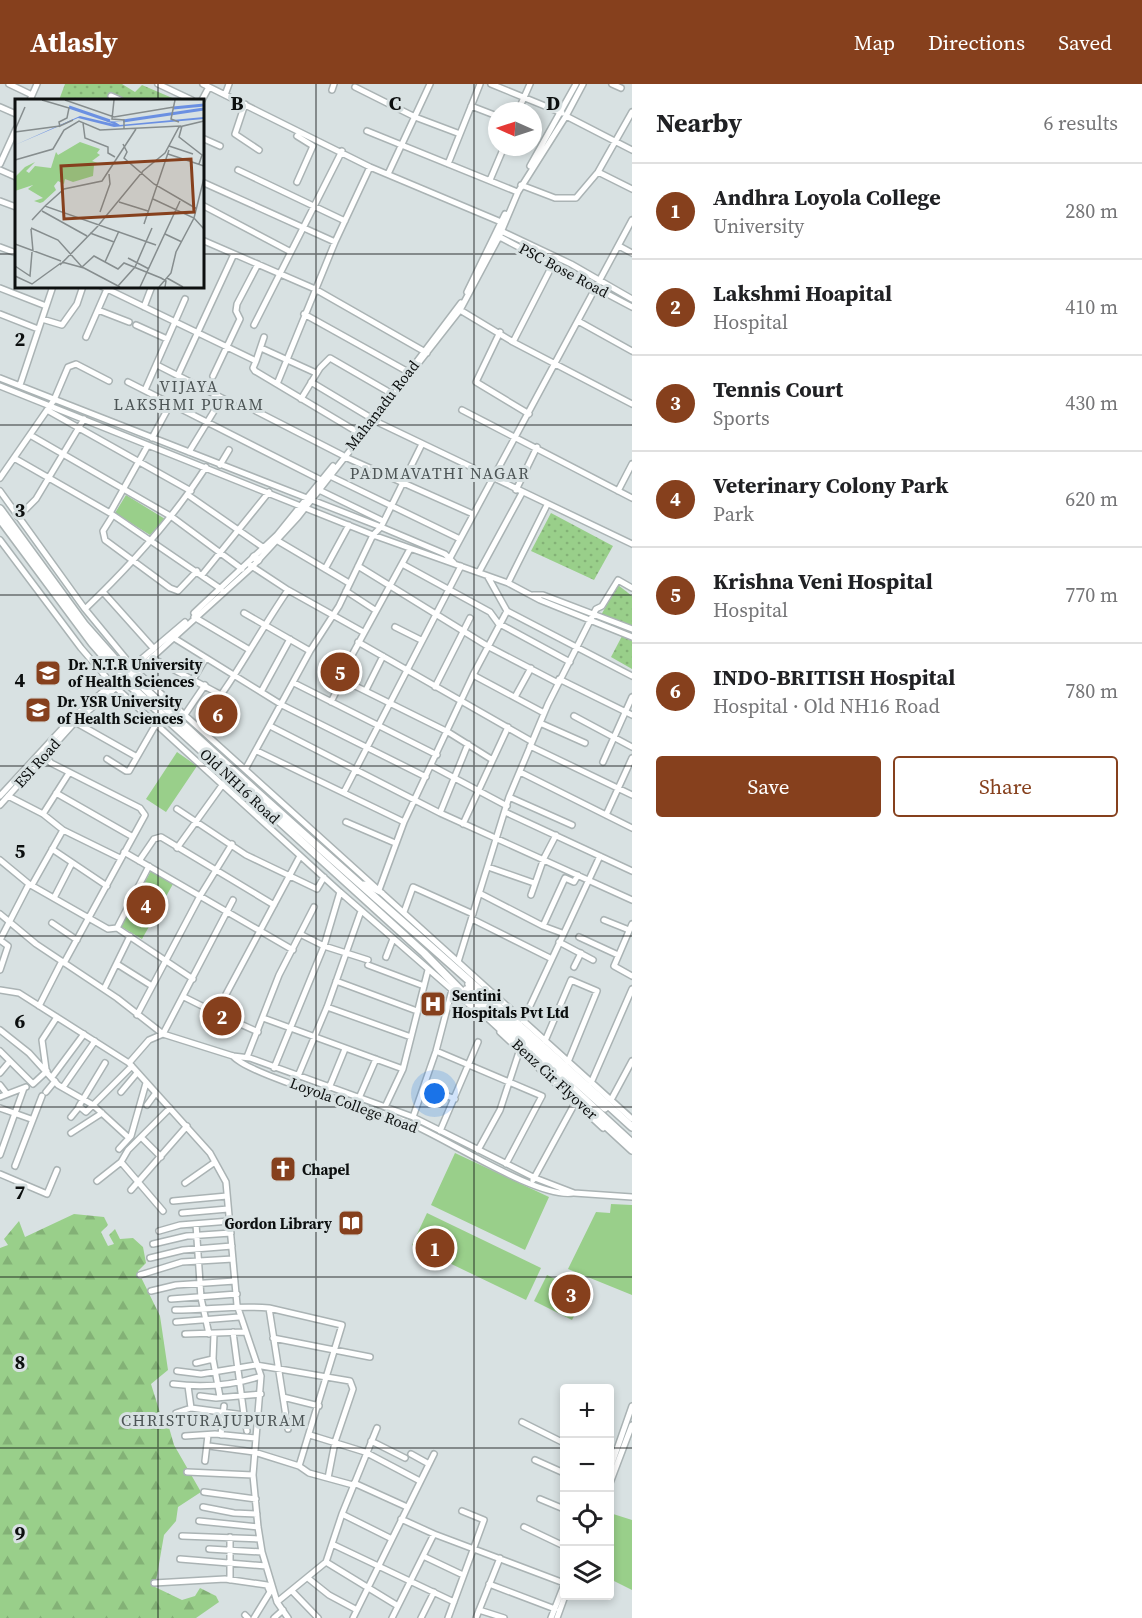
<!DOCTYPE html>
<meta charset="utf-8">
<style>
:root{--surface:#fff;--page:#f2f2f2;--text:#202124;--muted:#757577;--line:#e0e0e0;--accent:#86401d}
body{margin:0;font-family:"Source Serif 4",serif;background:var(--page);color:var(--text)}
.controls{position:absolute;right:18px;bottom:18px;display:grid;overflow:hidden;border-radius:6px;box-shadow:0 3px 9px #0003}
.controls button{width:54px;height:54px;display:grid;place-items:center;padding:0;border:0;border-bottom:2px solid var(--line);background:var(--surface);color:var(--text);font:30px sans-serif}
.compass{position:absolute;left:488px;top:18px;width:54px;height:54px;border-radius:50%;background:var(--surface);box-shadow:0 3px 9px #0003;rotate:273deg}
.you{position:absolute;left:435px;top:1010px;width:21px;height:21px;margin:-15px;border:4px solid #fff;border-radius:50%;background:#1a73e8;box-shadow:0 0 0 9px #1a73e833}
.badge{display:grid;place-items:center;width:39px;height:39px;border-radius:50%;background:var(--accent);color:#fff;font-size:20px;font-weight:700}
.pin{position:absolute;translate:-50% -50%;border:3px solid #fff;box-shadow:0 2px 6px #0006}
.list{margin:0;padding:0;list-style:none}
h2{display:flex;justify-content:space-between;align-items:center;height:78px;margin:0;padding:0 24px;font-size:26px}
h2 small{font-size:20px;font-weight:400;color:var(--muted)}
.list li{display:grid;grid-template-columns:39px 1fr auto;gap:18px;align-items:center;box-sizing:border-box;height:96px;padding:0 24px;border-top:2px solid var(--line)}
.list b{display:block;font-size:22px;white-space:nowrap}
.list p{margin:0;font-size:20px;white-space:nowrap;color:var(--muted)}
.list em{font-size:20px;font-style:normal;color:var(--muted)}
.actions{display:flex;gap:12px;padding:18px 24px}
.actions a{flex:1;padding:14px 0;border:2px solid var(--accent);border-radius:6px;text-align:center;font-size:21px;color:var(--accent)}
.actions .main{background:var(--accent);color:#fff}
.icon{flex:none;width:33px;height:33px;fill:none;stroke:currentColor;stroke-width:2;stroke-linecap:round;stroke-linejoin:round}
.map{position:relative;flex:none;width:632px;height:1534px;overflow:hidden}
header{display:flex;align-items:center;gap:36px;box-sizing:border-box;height:84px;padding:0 30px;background:var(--accent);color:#fff}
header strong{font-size:28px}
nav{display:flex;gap:33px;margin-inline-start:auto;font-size:21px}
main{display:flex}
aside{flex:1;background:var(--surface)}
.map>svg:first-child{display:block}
.grass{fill:url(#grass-dots)}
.forest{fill:url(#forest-firs)}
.park{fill:#99cf8a}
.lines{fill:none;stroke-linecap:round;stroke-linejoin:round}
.minor-casing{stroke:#aab3b4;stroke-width:8}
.major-casing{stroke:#aab3b4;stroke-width:10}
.minor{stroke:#fff;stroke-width:5}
.major{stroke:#fff;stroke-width:7}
.grid{fill:none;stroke:#0c0f0f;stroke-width:1.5;stroke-opacity:0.55}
.labels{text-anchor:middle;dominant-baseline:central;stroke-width:6;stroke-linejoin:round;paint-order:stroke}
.street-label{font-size:15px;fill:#0c0f0f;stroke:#d8e1e2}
.poi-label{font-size:15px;font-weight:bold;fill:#0c0f0f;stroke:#d8e1e2;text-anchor:start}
.neighbourhood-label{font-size:16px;letter-spacing:1.5px;fill:#4c5455;stroke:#d8e1e2}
.inset-river{fill:none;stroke:#6b90e2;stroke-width:3}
.inset-road{fill:none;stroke:#868d8e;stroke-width:1.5}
.view{fill:#86401d;fill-opacity:0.15;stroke:#86401d;stroke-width:3}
.inset-edge{fill:none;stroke:#0c0f0f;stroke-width:3}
.grid-label{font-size:20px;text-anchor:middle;font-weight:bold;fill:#0c0f0f;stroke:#d8e1e2;stroke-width:6;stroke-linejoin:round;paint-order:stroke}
</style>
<header>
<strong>Atlasly</strong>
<nav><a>Map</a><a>Directions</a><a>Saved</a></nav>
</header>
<main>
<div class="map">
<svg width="632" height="1534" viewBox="0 0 632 1534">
<defs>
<pattern id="grass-dots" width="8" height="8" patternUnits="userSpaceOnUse" patternTransform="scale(1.5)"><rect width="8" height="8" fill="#99cf8a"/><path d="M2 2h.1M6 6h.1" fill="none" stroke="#83b176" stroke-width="1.8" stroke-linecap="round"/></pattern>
<pattern id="forest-firs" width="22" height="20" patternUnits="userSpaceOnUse" patternTransform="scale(1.5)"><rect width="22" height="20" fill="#99cf8a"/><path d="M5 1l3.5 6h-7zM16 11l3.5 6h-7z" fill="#83b176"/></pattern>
</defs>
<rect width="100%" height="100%" fill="#d8e1e2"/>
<path class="grass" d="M65,0H122L135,8L142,1L177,16H59Z
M551,429L613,462L594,496L531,467Z
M618,501L632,512V585L611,573L622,552L596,540Z"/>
<path class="forest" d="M74,1130L104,1133L108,1141L101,1148L108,1162L114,1160L109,1151L115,1145L120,1155L133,1154L143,1163L146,1179L138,1187L160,1232L168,1286L151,1300L161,1332L166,1333L174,1361L201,1408L178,1423L176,1437L164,1451L155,1503L182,1516L195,1512L200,1504L216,1512L219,1518L196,1534H0V1164L8,1161L4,1155L19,1137L25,1153Z"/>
<path class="park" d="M126,411L165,435L150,451L115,429Z
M177,668L197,682L166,728L146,715Z
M151,787L173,800L142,855L120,842Z
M455,1069L549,1113L525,1166L431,1121Z
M611,1120L632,1121V1211L568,1185L596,1128L610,1129Z
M427,1129L541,1184L526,1216L412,1161Z
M547,1191L585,1210L572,1236L534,1217Z
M610,1429L632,1436V1506L610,1495Z"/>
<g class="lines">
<g class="minor-casing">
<path id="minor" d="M9,0L32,11
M158,0L192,16
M203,0L370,83L501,138
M491,0L562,29
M612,0L621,4
M355,3L415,33L460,50
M332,6L334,0
M225,11L229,0
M111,12L120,16
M30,16L37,0
M202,16L209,3
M245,20L235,50L259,66
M471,22L497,32
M0,23L16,30
M518,27L530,0
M566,32L632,66
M367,47L515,107
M297,52L313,62L297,98
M202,54L220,62
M0,80L16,45
M448,80L480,0
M530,82L576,0
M0,86L16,93
M238,86L345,137
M598,88L632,105
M388,90L430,0
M490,96L504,63
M202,98L335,158
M521,101L555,114H576L598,88L632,28
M0,117L16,123
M202,121L291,168
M499,146L571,180L632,215
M498,152L632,223
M202,156L315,205L427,269
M619,162L632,169
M0,163L16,169
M101,202L256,277L253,284L255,287L359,349
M0,204L46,222
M467,208L505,130
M144,223L152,202
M98,226L129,238
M460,226L513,258L632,320
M0,230L38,245
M304,230L410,289
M42,235L62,241L77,220L83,202
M578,237L632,267
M136,241L167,255
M254,241L342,67
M500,248L476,298L529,330
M86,253L107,205
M513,258L553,180
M261,264L316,289
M256,277L264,253
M157,281L222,314
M409,288L461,219
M178,291L234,170
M213,292L240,235L236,227L237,220L258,180
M0,294L381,443L445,470L454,479
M128,298L321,396
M311,298L371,334
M277,300L335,158L370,83
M20,301L53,202
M0,302L373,451L508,499L540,516L632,553
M145,306L185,215
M301,315L320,284L330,274L394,311
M47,326L191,407
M462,326L632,414
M256,327L342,371
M373,336L632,460
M30,351L172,433L242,485
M152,354L171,319
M189,368L222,314L233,320
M345,373L473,430
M14,374L110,429L221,505
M220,381L229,366
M330,392L460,455
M0,394L54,316L68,283L76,280L109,297
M319,406L383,437
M516,406L537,363
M0,407L85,525L136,587L632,1035
M618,407L632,380
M188,411L264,464
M110,429L148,361
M113,431L103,447L105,456L170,504L178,507L197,487
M18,433L36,415L84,335
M0,456L81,564L112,600L340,808L480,930
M278,457L349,499
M450,474L632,136
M404,481L490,528L498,539L570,578
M358,482L489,563L558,599
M325,485L349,441
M479,488L522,409
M202,491L269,408
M488,493L507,527L632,592
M508,499L547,421
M288,506L363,548
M346,507L375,526
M103,508L154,565
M533,511H543L632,545
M85,525C130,482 172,436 206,383
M194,529L277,451L333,382
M244,529L310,567
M194,533L248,565
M395,543L421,556
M174,554L282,621L426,693
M358,558L531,657
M152,574L223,612
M323,586L448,648L491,675
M473,591L544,629
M340,593L410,465
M194,594L206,574
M559,595L632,631
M294,599L437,671
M435,603L470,534
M366,606L383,572
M261,608L290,555
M515,613L531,584
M331,618L343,594
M186,629L205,601
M574,632L632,663
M75,638L137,673
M540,639L585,659
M198,642C233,599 257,551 288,506L250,481
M270,642L440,729L632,816
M530,662L632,711
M257,667L404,738
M43,670L51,679L140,724L145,731L64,879
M107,675L126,687H129L156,640
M603,678L632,613
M432,682L507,722
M246,684L310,567L339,522L373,451L381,443L422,360
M520,688L632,744
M344,708L461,482
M56,709L133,753
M0,712L72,634L185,538
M8,712L43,730L63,746L120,774
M509,713L572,741
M0,721L75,638L157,569L252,483L298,433L460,226L499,153L518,108L566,32L583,0
M177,725L246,771L317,805L324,793
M505,728L632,787
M440,729L468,660
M43,730L69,689
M606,731L632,674
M346,738L395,759
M463,740L508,643
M177,764L223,700
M52,765L107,802
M124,768L293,866
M0,776L29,800L108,845L117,844L193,895
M139,777L154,755L161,753L274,821
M488,783L534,799
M364,800L382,809
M32,801L63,746
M379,806L404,738L473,591L507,527
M481,810L543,842L562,849
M531,811L544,774L556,751
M54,814L72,779
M404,828L413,803L473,830
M0,830L36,860L117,914L163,950L233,816
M472,835L550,874
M604,836L629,846
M52,839L77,856
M632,840L614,882L632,892
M543,842L565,794L574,798L578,791
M117,844L149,782
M300,850L324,862L368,876
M579,853L618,871
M0,856L29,800
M0,856L8,862L0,886
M559,858L593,876
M386,873L393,855
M458,878L509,713L548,620L596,525L602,522L618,496L632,504
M117,880L152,902
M368,881L424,902
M574,883L581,869
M336,897L417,927
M104,905L130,852
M0,906L19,909L129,979L210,1069L226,1098L237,1221L261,1292L253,1391L258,1443L262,1468L277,1518L288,1534
M184,913L216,929L300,772
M39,922L62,877
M327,923L411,953
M216,929L258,948
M137,931L200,812L232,760
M263,934L403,985
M523,937L600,772
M0,946L29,969L58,1001L93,1021L129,1054
M500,948L603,1044
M545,957L571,896L597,907L568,978
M0,967L33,1000L47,987
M436,967L542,1012L506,1080
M233,972C248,991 372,1025 402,1036C442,1051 536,1115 573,1109
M247,973L279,891L314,823
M105,979L79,1022L86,1028L132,982
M129,979L149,956L163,950L233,972L250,974L413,1033L535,1094L574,1109L632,1113
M274,984L324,862L340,808
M46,985L42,956L57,933
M0,989L10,977
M298,992L327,923L361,827
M52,993L84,950
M591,999L632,905
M0,1001L7,1010
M63,1003L95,957
M425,1003L455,1015
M329,1004L345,965
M46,1008L55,997
M121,1008L137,989
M0,1013L26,1003
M359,1014L376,975
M611,1016L632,977
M147,1021L155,1010
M385,1023L403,985L428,886
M0,1024L31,1035
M71,1033L80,1022
M413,1033L436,967L452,906
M440,1047L478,958
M71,1049L102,1029
M142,1054L161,1073
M119,1065L131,1052L146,999
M478,1066L500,1026L519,968
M0,1071L24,1004
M15,1082L42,1012
M0,1090L47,1110L57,1086
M533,1096L575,1019
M97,1097L121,1078
M185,1099L215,1078
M131,1106L187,1042
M173,1117L227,1112
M163,1127L121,1078L128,1066L170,1024
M182,1129L228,1125
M196,1140L201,1214L209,1250
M159,1147L180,1141L230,1137
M153,1160L187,1152L231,1149
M150,1174L183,1166L232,1162
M140,1191L182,1178L233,1175
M151,1207L176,1201L235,1197
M171,1215L237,1210
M175,1226C207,1226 237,1221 269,1224
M176,1238L239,1233
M233,1248L244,1331
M185,1250L245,1248
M214,1250L213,1275L220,1313
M273,1254L370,1273
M196,1279L213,1275
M177,1287L201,1290L256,1281L350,1297L353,1305L335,1358L328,1394
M173,1300C204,1304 231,1302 261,1292
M188,1302L191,1324
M200,1312L216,1314L261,1310
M283,1313L319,1322
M176,1329L191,1324L244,1331L247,1347
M522,1338L564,1359
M288,1345L269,1224L342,1241L299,1382
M221,1351L224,1322
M310,1351L365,1368L420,1397
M185,1352L215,1350L255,1354
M371,1357L405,1374
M209,1362L254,1368L299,1382L309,1389L353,1401
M411,1370L429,1380
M535,1376L564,1389
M205,1377L208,1351
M610,1385L632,1322
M187,1388L253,1391
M354,1399L407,1423
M610,1399L632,1341
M204,1408L256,1415
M540,1415L564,1425
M203,1423L234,1429L257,1430
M342,1430L392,1455
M401,1435L434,1450L564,1499
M199,1437L258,1443
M524,1443L564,1462
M182,1452L260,1455
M230,1453V1496
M332,1460L454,1518
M209,1465L262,1468
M423,1472L463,1491
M180,1475L266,1482
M326,1478L398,1522
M309,1495L329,1511L357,1526
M154,1499L225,1495L267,1501L270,1508L254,1534
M489,1500L555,1525
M292,1507L318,1534
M277,1518L326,1478L342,1430L377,1344
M479,1526L504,1534
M245,1531L248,1534
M274,1534L283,1526
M353,1534L434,1370
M392,1534L434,1450
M421,1534L434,1508
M448,1534L484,1436L462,1427
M476,1534L500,1474
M551,1534L564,1501
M557,1534L565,1512"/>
</g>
<g class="major-casing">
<path id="major" d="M0,425L84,540L122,583C288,741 463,888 632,1043
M0,435L92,559L124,596L424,869L478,924L632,1066
M254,473L258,476
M469,900L487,918
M466,906L632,1059
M500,929L605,1024"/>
</g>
<use href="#minor" class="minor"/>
<use href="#major" class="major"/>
</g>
<path class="grid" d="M158,0V16M316,0V1534M474,0V1534M0,170H16M202,170H632M158,202V1534M0,341H632M0,511H632M0,682H632M0,852H632M0,1023H632M0,1193H632M0,1364H564M610,1364H632"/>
<defs>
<g id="university-square" transform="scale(1.35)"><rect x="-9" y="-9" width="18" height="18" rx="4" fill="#86401d" stroke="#d8e1e2"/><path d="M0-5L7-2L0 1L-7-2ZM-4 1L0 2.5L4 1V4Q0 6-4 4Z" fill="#fff"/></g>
<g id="hospital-square" transform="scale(1.35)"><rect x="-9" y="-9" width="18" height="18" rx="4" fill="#86401d" stroke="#d8e1e2"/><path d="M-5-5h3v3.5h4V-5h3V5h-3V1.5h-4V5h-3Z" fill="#fff"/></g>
<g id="church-square" transform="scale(1.35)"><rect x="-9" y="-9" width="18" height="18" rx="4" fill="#86401d" stroke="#d8e1e2"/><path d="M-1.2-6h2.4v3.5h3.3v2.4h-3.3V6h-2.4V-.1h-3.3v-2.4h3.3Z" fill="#fff"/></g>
<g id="library-square" transform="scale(1.35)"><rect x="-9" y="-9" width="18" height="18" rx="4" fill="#86401d" stroke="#d8e1e2"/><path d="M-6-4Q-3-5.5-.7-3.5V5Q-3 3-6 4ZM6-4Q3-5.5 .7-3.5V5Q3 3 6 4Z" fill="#fff"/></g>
</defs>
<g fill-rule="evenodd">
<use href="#university-square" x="48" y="589"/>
<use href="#university-square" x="38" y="626"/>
<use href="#hospital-square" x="433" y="920"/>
<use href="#church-square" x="283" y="1085"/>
<use href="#library-square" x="351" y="1139"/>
</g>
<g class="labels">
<g class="street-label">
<text transform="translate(564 186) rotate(28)">PSC Bose Road</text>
<text transform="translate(382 321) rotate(-52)">Mahanadu Road</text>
<text transform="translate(37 679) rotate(-48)">ESI Road</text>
<text transform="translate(240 702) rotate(43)">Old NH16 Road</text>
<text transform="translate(555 995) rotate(43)">Benz Cir Flyover</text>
<text transform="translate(354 1021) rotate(20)">Loyola College Road</text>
</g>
<g class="poi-label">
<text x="68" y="580">Dr. N.T.R University<tspan x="68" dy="17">of Health Sciences</tspan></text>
<text x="57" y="617">Dr. YSR University<tspan x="57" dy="17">of Health Sciences</tspan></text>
<text x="452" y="911">Sentini<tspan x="452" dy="17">Hospitals Pvt Ltd</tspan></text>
<text x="302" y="1085">Chapel</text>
<text x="332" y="1139" text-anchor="end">Gordon Library</text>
</g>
<g class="neighbourhood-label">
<text x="189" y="302">VIJAYA<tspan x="189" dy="18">LAKSHMI PURAM</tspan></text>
<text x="440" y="389">PADMAVATHI NAGAR</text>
<text x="214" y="1336">CHRISTURAJUPURAM</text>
</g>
</g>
<g transform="translate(15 15)">
<rect width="189" height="189" fill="#d8e1e2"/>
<path d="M65,43L85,50L82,54L85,56L77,62L83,64L79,66L78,77L58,83L50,80L49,85L43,82L39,87L41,91L28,103L25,104L19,102L28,99L13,90L18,86L0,92V78L10,68L20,63L11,72L14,74L20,67L36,69L41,53L43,56Z" fill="#99cf8a"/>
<path d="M65,17L99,25L91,22L109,23H100L105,26L189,18V20L99,28L63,19L0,46Z" fill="#6b90e2"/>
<path class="inset-river" d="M54,8L95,22M158,9L189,6M108,22L189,10"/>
<path class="inset-road" d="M27,1L54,9L52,19L44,23L45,28M50,1L99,18L159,8M99,1L97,20L109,21V30M160,1L156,20L164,23M68,24L70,39L93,48V54L100,58M167,27L164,38L187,56L184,65M0,31L10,8M0,33L45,27L58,21M108,45L112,53L109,59L139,85L182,110M154,47L178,55M153,55L189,67M0,61L38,50L49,31L64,22L85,31L166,27M138,100L179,119L189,130M104,103L133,112M30,107L49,90L87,82L121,30M27,112L72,137M85,113L95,85L94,75M17,121L30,107L141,146M129,125L154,51M16,129L43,141L67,168L79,157L103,170L109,164L146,179L151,182L150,188M16,130L18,152M75,134L99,143M150,135L167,143M0,145L46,162M113,159L134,170M47,163L69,169L105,188M90,163L104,132M45,166L82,128L128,72L150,54L164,28L189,22M0,167L15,177L17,153M0,177L17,185L46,164M152,179L168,188M103,187L120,168L137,129M125,188L165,102M144,188L156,174L161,153L179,119L189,79"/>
<path class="view" d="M176,60L179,113L49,120L46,67Z"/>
<rect width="189" height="189" class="inset-edge"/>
</g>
<g class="grid-label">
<text x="237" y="26">B</text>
<text x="395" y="26">C</text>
<text x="553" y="26">D</text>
<text x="20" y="262">2</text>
<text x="20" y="433">3</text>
<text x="20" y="603">4</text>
<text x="20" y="774">5</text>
<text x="20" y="944">6</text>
<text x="20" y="1115">7</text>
<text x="20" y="1285">8</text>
<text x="20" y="1456">9</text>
</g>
</svg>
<div class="controls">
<button>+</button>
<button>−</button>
<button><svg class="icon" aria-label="locate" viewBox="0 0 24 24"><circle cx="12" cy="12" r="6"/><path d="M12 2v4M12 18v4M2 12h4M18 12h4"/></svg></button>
<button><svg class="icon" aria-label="layers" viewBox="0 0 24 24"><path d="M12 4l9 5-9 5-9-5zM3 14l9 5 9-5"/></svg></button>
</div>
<svg class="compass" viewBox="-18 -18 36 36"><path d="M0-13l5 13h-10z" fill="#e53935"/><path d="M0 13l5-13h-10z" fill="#757577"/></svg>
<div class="you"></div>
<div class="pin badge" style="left:435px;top:1164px">1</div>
<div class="pin badge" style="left:222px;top:932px">2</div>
<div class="pin badge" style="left:571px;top:1210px">3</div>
<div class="pin badge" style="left:146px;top:821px">4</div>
<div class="pin badge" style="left:340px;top:588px">5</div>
<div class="pin badge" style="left:218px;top:630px">6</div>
</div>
<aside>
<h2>Nearby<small>6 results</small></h2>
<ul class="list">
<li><span class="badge">1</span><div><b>Andhra Loyola College</b><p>University</p></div><em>280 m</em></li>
<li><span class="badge">2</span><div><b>Lakshmi Hoapital</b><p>Hospital</p></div><em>410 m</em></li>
<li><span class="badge">3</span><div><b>Tennis Court</b><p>Sports</p></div><em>430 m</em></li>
<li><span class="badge">4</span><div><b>Veterinary Colony Park</b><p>Park</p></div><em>620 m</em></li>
<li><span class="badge">5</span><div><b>Krishna Veni Hospital</b><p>Hospital</p></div><em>770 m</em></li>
<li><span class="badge">6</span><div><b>INDO-BRITISH Hospital</b><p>Hospital · Old NH16 Road</p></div><em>780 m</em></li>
</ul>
<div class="actions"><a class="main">Save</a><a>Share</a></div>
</aside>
</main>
